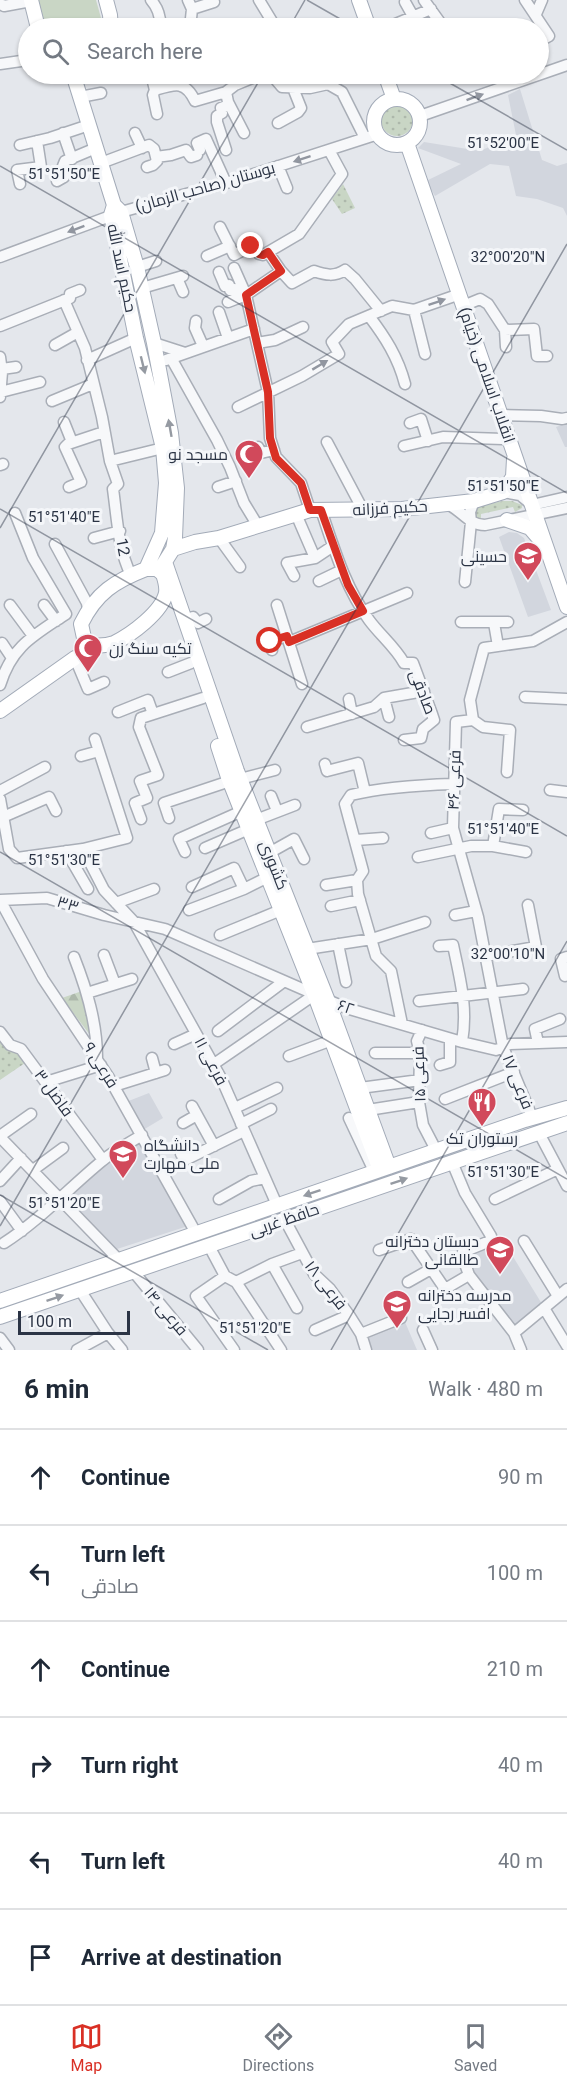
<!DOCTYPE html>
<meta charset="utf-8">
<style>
:root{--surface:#fff;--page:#f6f6f7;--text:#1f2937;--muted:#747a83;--line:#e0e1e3;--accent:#d93025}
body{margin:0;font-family:Roboto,Cairo,sans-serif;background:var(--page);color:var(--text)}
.scale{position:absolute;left:18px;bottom:15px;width:112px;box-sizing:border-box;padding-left:6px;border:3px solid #2b3445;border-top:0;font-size:16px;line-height:21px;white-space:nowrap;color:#2b3445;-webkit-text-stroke:4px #f4f6f9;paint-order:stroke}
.stop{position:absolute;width:18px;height:18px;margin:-14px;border:4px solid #d93025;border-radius:50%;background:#fff}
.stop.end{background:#d93025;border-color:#fff;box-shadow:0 2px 6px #0008}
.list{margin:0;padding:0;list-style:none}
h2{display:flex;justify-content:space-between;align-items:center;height:78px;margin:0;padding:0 24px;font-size:26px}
h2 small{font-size:20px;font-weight:400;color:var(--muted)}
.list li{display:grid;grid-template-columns:39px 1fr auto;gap:18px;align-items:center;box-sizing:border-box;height:96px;padding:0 24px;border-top:2px solid var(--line)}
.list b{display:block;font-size:22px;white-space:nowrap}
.list p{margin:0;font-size:20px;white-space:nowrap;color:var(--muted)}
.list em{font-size:20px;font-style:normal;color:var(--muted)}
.icon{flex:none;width:33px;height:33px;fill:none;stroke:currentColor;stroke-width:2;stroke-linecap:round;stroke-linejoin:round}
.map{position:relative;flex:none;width:567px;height:1350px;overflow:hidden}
.search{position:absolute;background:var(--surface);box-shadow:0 2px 4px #0004;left:18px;right:18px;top:18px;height:66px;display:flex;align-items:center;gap:15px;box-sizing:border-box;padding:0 21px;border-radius:33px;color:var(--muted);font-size:22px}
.sheet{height:654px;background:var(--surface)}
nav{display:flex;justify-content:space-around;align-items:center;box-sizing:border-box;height:84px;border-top:2px solid var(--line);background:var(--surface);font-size:16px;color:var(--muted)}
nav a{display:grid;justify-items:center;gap:3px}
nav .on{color:var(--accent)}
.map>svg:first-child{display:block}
.built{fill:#d2d6de}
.grass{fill:url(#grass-dots)}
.forest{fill:url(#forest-firs)}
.park{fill:#c9d6c5}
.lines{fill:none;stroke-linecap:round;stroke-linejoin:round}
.minor-casing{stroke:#a9aeb7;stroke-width:13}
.major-casing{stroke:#a3abb8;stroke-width:16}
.minor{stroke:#f7f8fa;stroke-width:10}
.major{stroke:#fff;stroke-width:14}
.oneway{fill:#9196a0}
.oneway2{fill:#959aa2}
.route{stroke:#d93025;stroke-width:8}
.ticks{fill:none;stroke:#2b3445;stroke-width:1.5;stroke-opacity:0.45}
.labels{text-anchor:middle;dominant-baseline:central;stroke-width:6;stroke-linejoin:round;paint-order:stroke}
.street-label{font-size:16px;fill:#2b3445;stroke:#f4f6f9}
.poi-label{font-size:16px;fill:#2b3445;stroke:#f4f6f9;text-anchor:end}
.ticks-label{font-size:15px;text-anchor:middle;fill:#2b3445;stroke:#f4f6f9;stroke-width:6;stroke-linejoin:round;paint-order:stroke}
</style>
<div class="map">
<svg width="567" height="1350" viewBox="0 0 567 1350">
<defs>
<pattern id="grass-dots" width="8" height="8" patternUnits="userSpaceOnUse" patternTransform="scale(1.5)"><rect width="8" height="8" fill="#c9d6c5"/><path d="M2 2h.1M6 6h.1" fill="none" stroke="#adb8ab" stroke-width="1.8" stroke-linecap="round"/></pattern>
<pattern id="forest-firs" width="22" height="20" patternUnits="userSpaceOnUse" patternTransform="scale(1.5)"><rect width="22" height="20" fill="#c9d6c5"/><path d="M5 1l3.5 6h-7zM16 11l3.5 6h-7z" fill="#adb8ab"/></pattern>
</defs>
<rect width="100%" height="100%" fill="#e4e7ec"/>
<path class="built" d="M520,89L542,160L557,166L567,163V216L563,208L537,199L516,196L509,166L490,164L435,196L426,181L461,164L418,148L424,142L480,151L516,135L508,95Z
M567,423V447H565L556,427Z
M509,532L517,533L524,538L551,610L528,617L499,537Z
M149,1093L163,1118L143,1130L126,1102Z
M138,1143L188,1226L114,1250L66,1198L106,1162Z
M504,1242L542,1304L515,1327L469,1268L466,1256Z
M405,1322L417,1350H371L367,1337Z"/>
<path class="grass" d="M381 120a16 16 0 1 1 32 0a16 16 0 1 1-32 0Z
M343,184L355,208L342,214L332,199Z
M503,501H512L522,505V508L515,512L513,507L481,514V521L476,520L475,510L479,506Z
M0,1039L7,1050L19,1053L25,1063L0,1080Z"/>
<path class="forest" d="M82,991L90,1035L62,998Z"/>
<path class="park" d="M36,0H96L101,18L64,28H42Z"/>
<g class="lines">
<g class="minor-casing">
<path id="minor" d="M151,0C158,8 161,17 160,28
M188,0L192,9L190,28
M259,0L276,28
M424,0L444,28
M525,0L549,36L538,42
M405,2L414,18
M0,4L4,6L31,1
M192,9L214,2
M536,14L542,0
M386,28L431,9
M0,64L28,60
M151,74L155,90
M227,74L235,85L262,74
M271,74L282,87L310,88L328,84L342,92L365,138
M235,85L226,92L228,102L244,133
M80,97L101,93
M157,114L153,95L155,90C175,84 185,80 195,101L226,92
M420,116L567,65
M278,123L298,112L301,108L293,88
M63,133L72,159
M135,133L142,148
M20,145L50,138L89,125
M200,150L197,143L206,139L226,183
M226,150L217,122V116L222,113L221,108L229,105
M156,157L171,155L186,150L191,157L197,155
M101,163L149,145L154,149L157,161L153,165L147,167
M278,166L287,188
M57,181L64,177L65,172L63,166L65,161L96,148
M20,184L17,170L41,167L37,141
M220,227L234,255L251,246L255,247L259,254L263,255L299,234L342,174L329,150
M268,252L281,271
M207,256L230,246
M0,257L121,212L226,183L378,134
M137,267L156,261
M234,268L246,295L268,392L270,438L276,457L301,483L310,510
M219,272L225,286L229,285L230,290L234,289L238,298
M177,278L183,292
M142,288L183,276
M64,300L85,348L102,417L110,461L118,484
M228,302L246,295L281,271L292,283L314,271C326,275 334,277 345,270L355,279L381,311
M463,306L480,299L488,304L505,330L506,347
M414,310L425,354
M219,312L228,338
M369,316C385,337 398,357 405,384
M196,321L195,328L203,346
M0,326L70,298V294L80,290
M505,330L534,329L537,356H547
M154,343L185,353
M257,343L275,340L303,327
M55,345L78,332
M0,357L2,372L0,397
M171,358L217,440L230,467L244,503L258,526
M87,360L136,338
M166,360L254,329
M2,369L16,367
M1,392L40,382
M52,401L93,384
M238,407L302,376L339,354L332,342L349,324L392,306L414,310L460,294
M501,415L541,416L562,419L567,418
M64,422L72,442
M410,423L421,419L428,441
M327,442L363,510
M404,446L443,437L503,439
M258,447L261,453L274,450
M110,461L163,448
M0,465L3,464
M118,484L113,489C117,517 118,549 131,575
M69,487L81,482L65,447L68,444L104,432
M218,487L236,481
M503,492L520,495L532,505L567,497
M449,505C462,511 469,525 485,525L567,508
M321,510C334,548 345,587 369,620C380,635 395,647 404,663H413L432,714L434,720L423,729L421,738L404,740
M296,514L315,558
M94,538L120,531
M219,538L240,567
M55,544L87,603L88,610
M294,576L287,563L315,558L333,546
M319,581L342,570
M465,582L471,522L470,512L474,501
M10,605L33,636
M44,605L56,621
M277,605L302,684
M185,620L193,617L198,623L206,619
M461,622H508
M494,623L498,646
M289,642L407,593
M2,643L12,658
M272,650L270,641L287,636
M75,658L88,689L104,682
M168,672L191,663
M0,685C12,646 33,636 66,614L33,558L15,513
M525,697L567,699
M384,698L389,717
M349,699L352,714
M118,712L148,700L153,714
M473,720L483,727L510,730L507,772
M307,727L374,707L384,698L424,691
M81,756L99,751
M325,764L327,771L358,763L365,792
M240,779L275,770
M550,790L567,792
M0,791L45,767
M271,796L277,811
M0,799L9,849L17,858L83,849L127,838L95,739
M3,817L49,797L56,811
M169,818L164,803L230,781
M141,819L135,803L147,798L140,781L158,775L139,727L141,718L203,698
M256,820L295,805
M431,833L453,828
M356,840L383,838
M493,846L499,809L523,810
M205,848L249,829
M83,849L104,890L134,922L222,1080L277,1205
M66,851L88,889
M185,852L179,839L242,811
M269,853L294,839L304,859
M418,857L471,846H493L526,852
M326,885L357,880
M192,887L234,868L244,889
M0,900L47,898L104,915L165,929L346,1008L462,1042L496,1050L510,1044L567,1042
M0,900L43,979L108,1076L196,1233
M116,903L154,889
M331,906L360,900
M189,910L244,889L268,877
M455,915L476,911
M220,935L281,910
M338,944L346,982
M439,946L453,945C460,979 468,1007 462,1042
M307,949L372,939L425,922
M104,955L115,984
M485,956L536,947L528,905
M74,957C87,990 97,1023 97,1058
M565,976L561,959L567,957
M87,993L132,979
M419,1001L523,989
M402,1024L391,971L376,956L358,894L357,880L363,871L345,804L351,795C384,787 419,785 453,784
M422,1030L417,1041L420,1053L419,1102L423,1125L436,1150
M218,1031L283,982
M0,1032L10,1045L21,1049L103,1160
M538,1043L535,1029L560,1019
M174,1044L196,1034
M375,1053H420
M289,1056L332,1040
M152,1058L156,1073
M214,1064L314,995
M440,1065L450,1062V1039
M46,1082L101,1065
M114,1086L165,1070
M360,1088L420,1080
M445,1099L514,1072
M192,1106L214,1146
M235,1108L277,1088
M368,1110L419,1102
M532,1117L503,1047L478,917L453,828L456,722L473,720L470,700L484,648L533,641L567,622
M349,1118L374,1171
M183,1123L197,1115
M241,1124L271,1109
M539,1133L567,1186
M0,1136L31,1114
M0,1137L119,1260
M181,1154L185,1160L244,1131
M452,1162L465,1193L491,1236L490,1241L463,1252V1258L469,1275
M33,1170L63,1148
M0,1181L21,1158
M219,1199L251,1181L265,1178
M495,1199L558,1169
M0,1201L22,1231
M285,1220L314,1274L330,1289L349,1315L361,1334L366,1350
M524,1241L558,1296
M4,1243C40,1220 69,1188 102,1161C113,1151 128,1144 142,1135
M209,1246L225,1276L236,1282L272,1264L302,1253
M379,1250L411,1239L445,1289L469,1275L514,1333L521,1350
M272,1264L297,1308
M133,1271L198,1350
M225,1276L196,1296L234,1350
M236,1282L281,1350
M408,1282L431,1269
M80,1290L108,1333L122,1350
M544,1308L567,1346
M315,1330L349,1315
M423,1330L432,1350
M514,1333L567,1289
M361,1334L401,1318
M0,1338L9,1350
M77,1350L108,1333"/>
</g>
<g class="major-casing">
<path id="major" d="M31,0L38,28
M106,0L110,15L111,28
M359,0L369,28
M73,74L114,205L111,215L136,338L163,448L166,483L162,533L146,569
M385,74L394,99
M374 122a23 23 0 1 1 46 0a23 23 0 1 1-46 0Z
M407,143L567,607
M114,205L121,212L137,267L154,343L171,433L177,488L175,538L173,549L161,568
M507,520L530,528L542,542
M173,549L195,542L219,538L310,510L402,509L474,501L503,492L513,477L514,459
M165,562L237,771L328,1001L389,1167
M146,569H157L163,574C165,580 167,587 166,593C162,612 131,635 114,643C106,646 99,646 90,645L84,638L81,624C96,593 115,581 146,569Z
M0,711L75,658
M218,746L228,777L315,996L380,1170
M0,1301L525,1120L567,1108
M0,1317L567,1123"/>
</g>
<use href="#minor" class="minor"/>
<use href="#major" class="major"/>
</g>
<defs><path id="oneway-solid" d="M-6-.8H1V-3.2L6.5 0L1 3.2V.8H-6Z" transform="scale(1.5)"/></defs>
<g class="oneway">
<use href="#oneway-solid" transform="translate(475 97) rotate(-20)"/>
<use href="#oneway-solid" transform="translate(302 159) rotate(162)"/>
<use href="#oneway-solid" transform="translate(76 229) rotate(159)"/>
<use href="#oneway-solid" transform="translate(437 302) rotate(-19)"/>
<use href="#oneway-solid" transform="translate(320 365) rotate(-31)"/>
</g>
<g class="oneway2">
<use href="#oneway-solid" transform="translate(143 365) rotate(76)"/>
<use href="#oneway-solid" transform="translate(170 428) rotate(-100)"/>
<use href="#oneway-solid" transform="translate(399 1181) rotate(-19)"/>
<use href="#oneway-solid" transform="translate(312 1193) rotate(161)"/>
<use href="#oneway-solid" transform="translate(55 1298) rotate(-19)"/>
</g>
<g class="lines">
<path class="route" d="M251,246L255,247L259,254L263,255L268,252L281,271L246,295L268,392L270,438L276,458L301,483L310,510H321L348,585L363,611L289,642L287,636L270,641"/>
</g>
<path class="ticks" d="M307,0L356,28M289,28L305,0M434,74L567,150M0,166L567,493M0,509L567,836M0,528L263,74M0,852L567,1179M0,1195L268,1350M0,1226L567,244M331,1350L567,941"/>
<defs>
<g id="mosque-pin" transform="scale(1.5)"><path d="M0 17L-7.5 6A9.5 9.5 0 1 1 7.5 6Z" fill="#d1495b" stroke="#f4f6f9"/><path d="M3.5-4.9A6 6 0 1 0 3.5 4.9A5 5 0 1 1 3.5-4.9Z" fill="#fff"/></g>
<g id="school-pin" transform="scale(1.5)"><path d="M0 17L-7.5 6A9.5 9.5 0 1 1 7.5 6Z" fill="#d1495b" stroke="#f4f6f9"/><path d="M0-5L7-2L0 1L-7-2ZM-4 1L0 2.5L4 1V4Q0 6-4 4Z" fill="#fff"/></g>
<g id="restaurant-pin" transform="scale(1.5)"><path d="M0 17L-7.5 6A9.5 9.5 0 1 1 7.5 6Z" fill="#d1495b" stroke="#f4f6f9"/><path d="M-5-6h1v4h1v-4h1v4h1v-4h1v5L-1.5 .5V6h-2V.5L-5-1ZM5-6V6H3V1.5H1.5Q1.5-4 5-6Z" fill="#fff"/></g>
<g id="university-pin" transform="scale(1.5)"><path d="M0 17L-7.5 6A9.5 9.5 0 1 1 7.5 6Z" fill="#d1495b" stroke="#f4f6f9"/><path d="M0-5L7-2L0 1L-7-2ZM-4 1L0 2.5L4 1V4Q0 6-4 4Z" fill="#fff"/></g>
</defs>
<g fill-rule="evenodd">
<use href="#mosque-pin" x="249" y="454"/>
<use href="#school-pin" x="528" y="556"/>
<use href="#mosque-pin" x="88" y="648"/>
<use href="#restaurant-pin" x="482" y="1102"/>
<use href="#university-pin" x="123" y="1154"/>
<use href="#school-pin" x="500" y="1250"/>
<use href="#school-pin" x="397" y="1304"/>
</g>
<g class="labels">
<g class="street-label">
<text transform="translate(205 187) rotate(-16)">بوستان (صاحب الزمان)</text>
<text transform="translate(122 268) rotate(78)">حکیم اسد الله</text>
<text transform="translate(487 375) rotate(71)">انقلاب اسلامی (خیام)</text>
<text transform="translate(390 508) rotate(-3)">حکیم فرزانه</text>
<text transform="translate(123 547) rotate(79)">12</text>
<text transform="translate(423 692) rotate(69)">صادقی</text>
<text transform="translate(454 780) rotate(-88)">فرعی ۴۶</text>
<text transform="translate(274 865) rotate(68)">کشوری</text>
<text transform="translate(68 904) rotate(17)">۳۳</text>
<text transform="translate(346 1007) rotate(19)">۶۲</text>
<text transform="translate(211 1061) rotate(62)">فرعی ۱۱</text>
<text transform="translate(101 1065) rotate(58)">فرعی ۹</text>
<text transform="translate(419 1074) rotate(-92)">فرعی ۱۵</text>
<text transform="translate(518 1082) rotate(68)">فرعی ۱۷</text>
<text transform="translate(54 1093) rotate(54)">فاضل ۳</text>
<text transform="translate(284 1220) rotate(-19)">حافظ غربی</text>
<text transform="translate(326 1285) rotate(52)">فرعی ۱۸</text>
<text transform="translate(166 1311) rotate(50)">فرعی ۱۴</text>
</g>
<g class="poi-label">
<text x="228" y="454">مسجد نو</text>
<text x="507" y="556">حسینی</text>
<text x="109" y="648" text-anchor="start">تکیه سنگ زن</text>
<text x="482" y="1138" text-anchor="middle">رستوران تک</text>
<text x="144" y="1145" text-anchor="start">دانشگاه<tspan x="144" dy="18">ملی مهارت</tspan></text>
<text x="479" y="1241">دبستان دخترانه<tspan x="479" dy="18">طالقانی</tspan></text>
<text x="418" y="1295" text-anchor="start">مدرسه دخترانه<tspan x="418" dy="18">افسر رجایی</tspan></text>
</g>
</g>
<g class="ticks-label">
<text x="503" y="148">51°52'00"E</text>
<text x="64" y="179">51°51'50"E</text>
<text x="508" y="262">32°00'20"N</text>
<text x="503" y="491">51°51'50"E</text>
<text x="64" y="522">51°51'40"E</text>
<text x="503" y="834">51°51'40"E</text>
<text x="64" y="865">51°51'30"E</text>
<text x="508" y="959">32°00'10"N</text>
<text x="503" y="1177">51°51'30"E</text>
<text x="64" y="1208">51°51'20"E</text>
<text x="255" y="1333">51°51'20"E</text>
</g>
</svg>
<div class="scale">100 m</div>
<div class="stop" style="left:270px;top:641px"></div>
<div class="stop end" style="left:251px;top:246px"></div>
<div class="search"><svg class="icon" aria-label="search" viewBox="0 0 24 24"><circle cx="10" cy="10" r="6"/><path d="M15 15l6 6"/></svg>Search here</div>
</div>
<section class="sheet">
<h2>6 min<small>Walk · 480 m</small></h2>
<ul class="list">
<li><svg class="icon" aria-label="ahead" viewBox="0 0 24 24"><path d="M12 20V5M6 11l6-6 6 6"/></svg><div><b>Continue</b></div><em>90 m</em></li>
<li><svg class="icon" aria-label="left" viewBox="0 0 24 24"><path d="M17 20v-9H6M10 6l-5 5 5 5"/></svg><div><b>Turn left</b><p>صادقی</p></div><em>100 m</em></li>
<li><svg class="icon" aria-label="ahead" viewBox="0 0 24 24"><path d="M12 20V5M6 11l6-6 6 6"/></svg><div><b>Continue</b></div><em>210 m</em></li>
<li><svg class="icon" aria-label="right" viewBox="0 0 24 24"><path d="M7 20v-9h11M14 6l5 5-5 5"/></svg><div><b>Turn right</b></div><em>40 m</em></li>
<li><svg class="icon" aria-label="left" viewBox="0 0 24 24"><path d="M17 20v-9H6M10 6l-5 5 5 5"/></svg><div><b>Turn left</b></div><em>40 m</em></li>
<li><svg class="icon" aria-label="arrive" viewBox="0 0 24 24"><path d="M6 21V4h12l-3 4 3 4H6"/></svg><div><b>Arrive at destination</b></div></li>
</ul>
</section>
<nav>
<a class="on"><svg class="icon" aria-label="map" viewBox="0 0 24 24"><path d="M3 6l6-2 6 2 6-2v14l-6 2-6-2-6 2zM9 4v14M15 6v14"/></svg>Map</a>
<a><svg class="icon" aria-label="directions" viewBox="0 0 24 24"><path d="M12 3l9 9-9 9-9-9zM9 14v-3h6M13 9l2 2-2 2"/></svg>Directions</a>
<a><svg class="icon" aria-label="saved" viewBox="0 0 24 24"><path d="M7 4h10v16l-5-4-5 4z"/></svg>Saved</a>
</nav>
